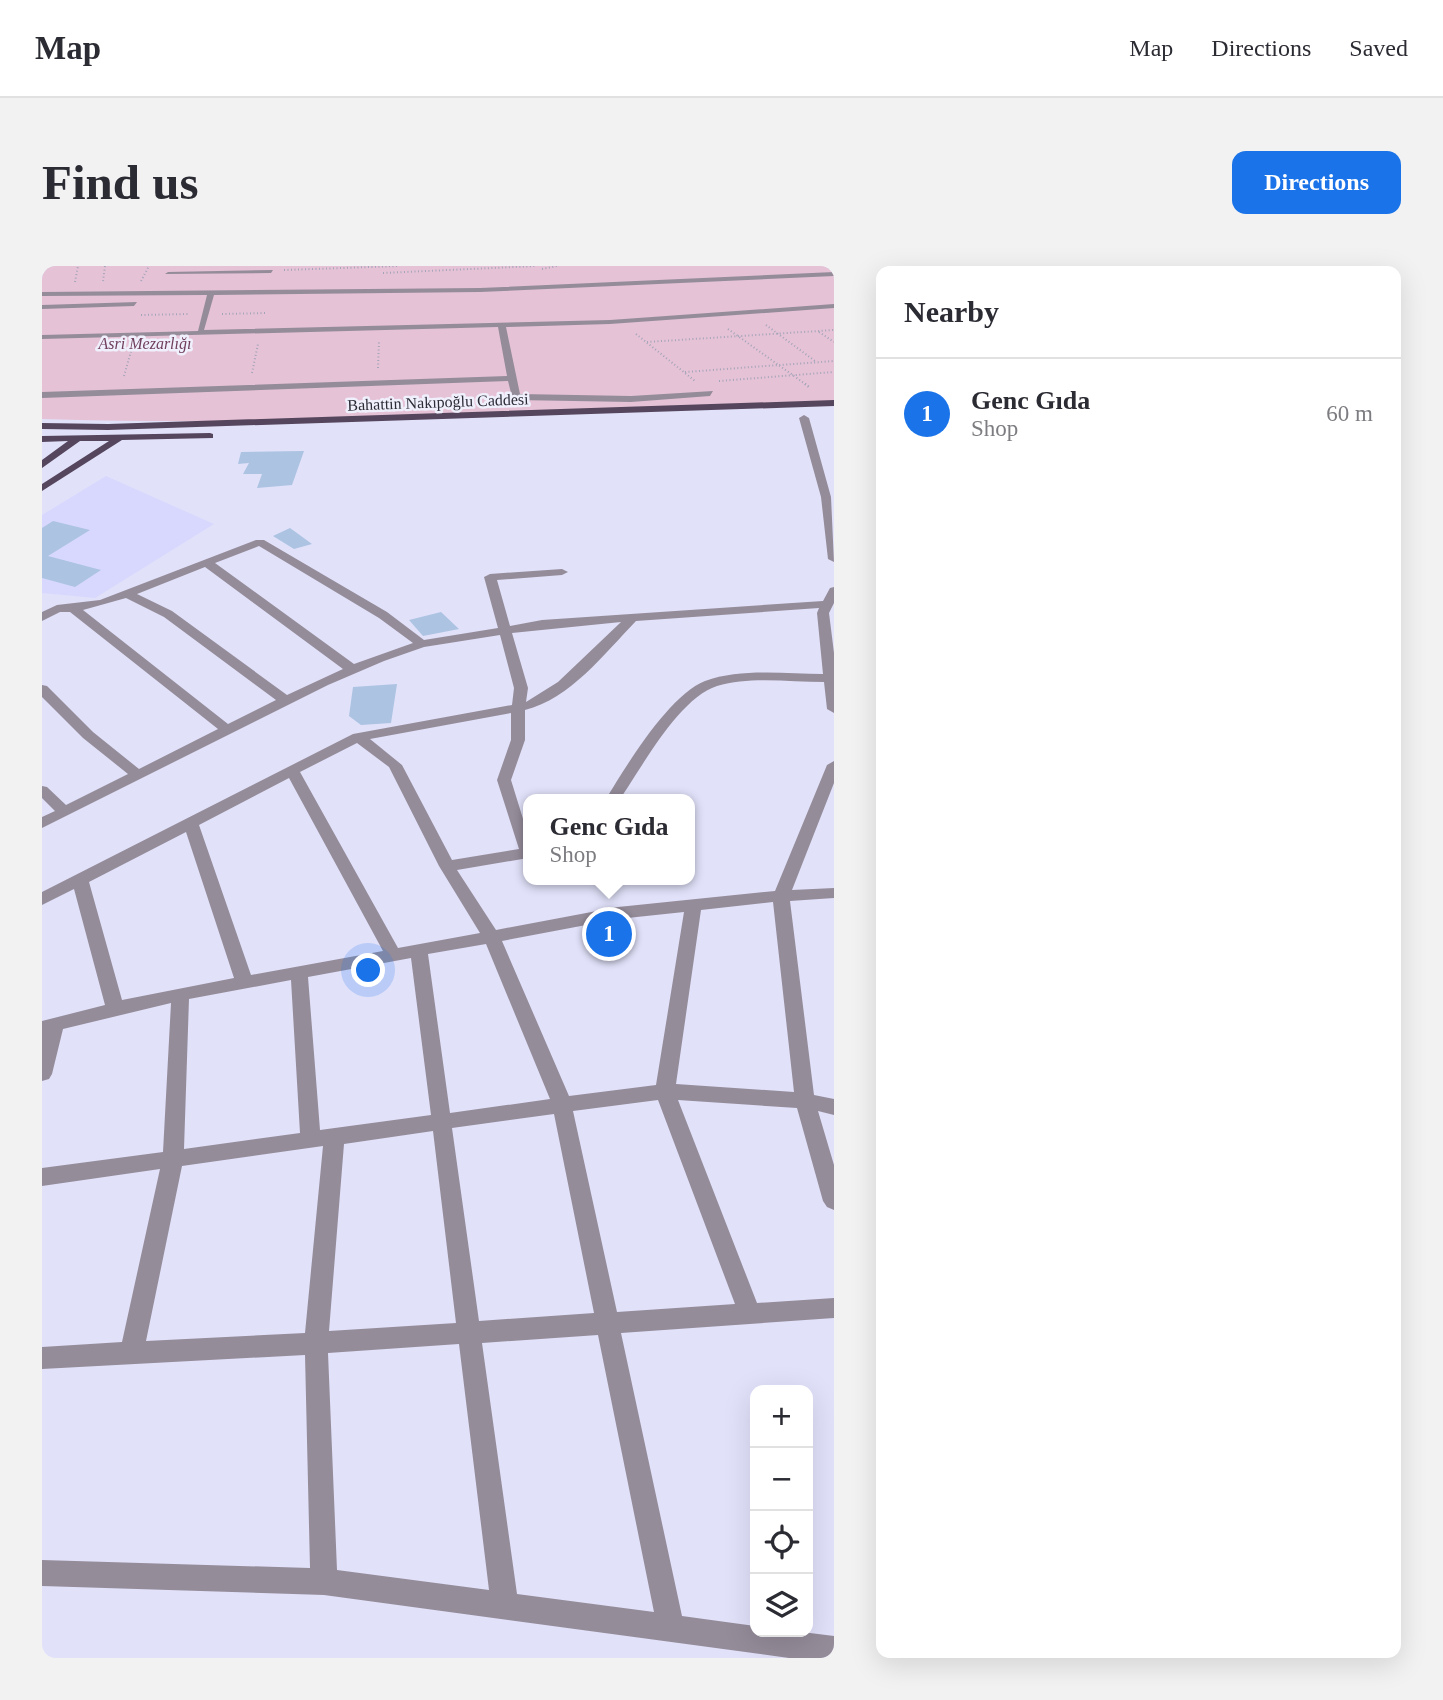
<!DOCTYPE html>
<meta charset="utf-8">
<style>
:root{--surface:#fff;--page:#f2f2f3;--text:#2b2b33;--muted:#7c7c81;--line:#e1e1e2;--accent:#1a73e8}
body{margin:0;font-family:Georgia,serif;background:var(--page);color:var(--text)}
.controls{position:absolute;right:21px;bottom:21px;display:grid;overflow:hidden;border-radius:14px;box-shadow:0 7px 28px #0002}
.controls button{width:63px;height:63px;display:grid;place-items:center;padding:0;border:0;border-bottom:2px solid var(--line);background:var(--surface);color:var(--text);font:35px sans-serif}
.you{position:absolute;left:327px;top:705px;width:24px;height:24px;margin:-18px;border:5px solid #fff;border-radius:50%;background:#1a73e8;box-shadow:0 0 0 10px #1a73e833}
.badge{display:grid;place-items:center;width:46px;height:46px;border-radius:50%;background:var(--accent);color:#fff;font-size:23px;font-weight:700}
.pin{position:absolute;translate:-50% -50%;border:4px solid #fff;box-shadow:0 2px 7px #0006}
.popup{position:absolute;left:481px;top:528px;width:172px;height:91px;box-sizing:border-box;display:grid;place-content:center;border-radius:14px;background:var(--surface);filter:drop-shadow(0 2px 5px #0005);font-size:23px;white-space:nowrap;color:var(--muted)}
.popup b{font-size:26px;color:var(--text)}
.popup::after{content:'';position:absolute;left:50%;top:100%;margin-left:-14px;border:14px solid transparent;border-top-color:var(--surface)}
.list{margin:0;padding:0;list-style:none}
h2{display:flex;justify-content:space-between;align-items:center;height:91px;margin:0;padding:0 28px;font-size:30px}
h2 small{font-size:23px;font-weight:400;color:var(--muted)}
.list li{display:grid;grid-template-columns:46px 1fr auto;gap:21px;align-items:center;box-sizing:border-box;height:112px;padding:0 28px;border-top:2px solid var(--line)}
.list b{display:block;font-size:26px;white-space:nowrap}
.list p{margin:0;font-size:23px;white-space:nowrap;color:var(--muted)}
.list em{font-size:23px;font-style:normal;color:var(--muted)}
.icon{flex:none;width:38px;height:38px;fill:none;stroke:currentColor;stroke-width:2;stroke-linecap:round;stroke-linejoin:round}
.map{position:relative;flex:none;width:792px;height:1392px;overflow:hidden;border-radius:14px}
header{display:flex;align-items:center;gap:42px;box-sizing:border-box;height:98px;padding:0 35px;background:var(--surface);border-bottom:2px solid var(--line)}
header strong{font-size:33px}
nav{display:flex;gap:38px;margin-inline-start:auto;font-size:24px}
.intro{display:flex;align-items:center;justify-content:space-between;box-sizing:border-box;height:168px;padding:0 42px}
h1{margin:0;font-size:49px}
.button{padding:18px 32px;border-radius:14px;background:var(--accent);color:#fff;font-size:24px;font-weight:700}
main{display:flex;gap:42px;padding:0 42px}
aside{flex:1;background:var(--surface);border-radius:14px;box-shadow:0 7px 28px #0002}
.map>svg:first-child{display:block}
.built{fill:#d8d8fe}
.green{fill:#e5c2d6}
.building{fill:#acc3e2}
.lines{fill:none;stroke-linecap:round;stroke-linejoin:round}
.path-far1{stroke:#a4a4b8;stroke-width:2;stroke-dasharray:1 2.5;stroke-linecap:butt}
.path{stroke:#a4a4b8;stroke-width:2.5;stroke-dasharray:1 2.5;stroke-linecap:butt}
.minor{fill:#958c9a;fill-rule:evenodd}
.major{fill:#55465d;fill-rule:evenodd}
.labels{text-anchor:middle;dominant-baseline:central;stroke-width:5;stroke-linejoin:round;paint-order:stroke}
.far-park-label{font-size:16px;font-style:italic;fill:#703f5d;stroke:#f0f0fc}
.far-street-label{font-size:16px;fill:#2c2c37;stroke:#f0f0fc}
</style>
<header>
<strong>Map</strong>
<nav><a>Map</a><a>Directions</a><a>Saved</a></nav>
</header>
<div class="intro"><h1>Find us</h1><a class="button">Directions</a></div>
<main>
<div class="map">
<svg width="792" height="1392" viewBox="0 0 792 1392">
<rect width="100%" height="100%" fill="#e1e1fa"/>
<path class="built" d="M64,210L172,258L53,332L0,327V249Z"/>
<path class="green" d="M0,0H792V135C529,145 264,161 0,153Z"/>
<path class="building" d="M262,185L250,219L215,222L220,208H201L207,197L196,198L199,186Z
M11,255L48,264L6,290L59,304L33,321L0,312V262Z
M248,262L270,278L252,283L231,270Z
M399,346L417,363L381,370L367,354Z
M355,418L349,457L319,459L307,450L311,421Z"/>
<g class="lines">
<path class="path-far1" d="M500,3L515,0
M242,4L357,0
M341,7L494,0
M61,15L63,0
M99,15L107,0
M33,16L36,0
M180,48L225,47
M99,49L147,48
M724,59L773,95
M686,63L766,120
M777,66L792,76
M594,68L653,115
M605,76L792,64
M336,102L337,75
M643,106L792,95
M210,107L216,78
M82,110L90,82
M677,115L792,106"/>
<path class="path" d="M763,118L767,121"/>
<path class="minor" d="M231,4L229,7L123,8L126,6Z
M792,6V10L438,26L172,29L162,64L568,54L792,38V42L568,58L464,61L478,128L589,130L671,125L668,130L589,136L474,134L470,131L466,115L0,132V126L465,110L456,61L0,73V69L156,65L165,29L0,30V26L438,22Z
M95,36L92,40L0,43V39Z
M762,149L767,152L789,231L792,296L786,293L779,231L757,152Z
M214,274H222L345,346L382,374L456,362L442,311L448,308L520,303L526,306L520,309L455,314L468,360L500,354L781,335L788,322L792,321V337L787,347L792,387V447L785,443L782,416C748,416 708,410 675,420C637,432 600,501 578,533H564C584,500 627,429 663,415C699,402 744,408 781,408L775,347L777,342L594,355C563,387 528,433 483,444V474L469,514L486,569V592L415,604L454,664L576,641L733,625L785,499L792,495V517L750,624L792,622V632L748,635L772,829L792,833V849L776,845L792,899V944L785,941L781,935L755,842L636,834L715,1037L792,1032V1052L579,1067L640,1350L713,1360V1366H760L792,1370V1392H747L282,1329L0,1320V1294L268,1302L263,1089L0,1103V1081L80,1076L118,903L0,920V902L121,886L129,737L21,763L10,808L7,813L0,815V755L63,739L32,623L0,639V626L311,468L470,439L472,422L458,369L382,381L342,395L286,419L0,562V551L13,545L0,532V520L5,521L24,539L86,508L41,472L0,431V419L5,420L51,466L97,503L176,463L28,346H18L0,355V346L15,339L58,334ZM217,280L337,352L371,377L312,398L173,297ZM163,301L301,403L245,429L130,345L95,328ZM84,332L122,351L234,434L186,458L41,344ZM579,356L516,416L484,436L486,422L470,367ZM469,447V474L455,514L477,583L410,594L360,499L328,473ZM315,477L347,501L397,600L438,667L356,682L258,506ZM247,512L341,685L209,709L157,559ZM144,566L192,712L80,734L47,616ZM731,636L752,826L634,818L659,644ZM642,646L614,819L527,830L460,675L576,653ZM444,678L508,833L408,847L386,688ZM369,692L389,849L278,864L266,711ZM249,714L258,867L142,883L147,733ZM616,834L693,1038L575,1046L531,845ZM512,848L552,1047L437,1055L410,862ZM391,865L414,1057L287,1065L302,878ZM281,880L263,1067L104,1075L140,900ZM556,1069L612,1346L475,1328L440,1077ZM417,1078L447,1324L295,1304L286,1087Z"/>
<path class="major" d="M792,134V140L66,164L0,163V157L66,158Z
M168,167L171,168V172L80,174L0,225V218L67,175H38L0,202V194L26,175L0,176V170Z"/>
</g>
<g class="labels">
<g class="far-park-label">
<text x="103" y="77">Asri Mezarlığı</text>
</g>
<g class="far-street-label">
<text transform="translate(396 136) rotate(-2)">Bahattin Nakıpoğlu Caddesi</text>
</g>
</g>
</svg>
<div class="controls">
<button>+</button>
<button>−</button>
<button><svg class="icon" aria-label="locate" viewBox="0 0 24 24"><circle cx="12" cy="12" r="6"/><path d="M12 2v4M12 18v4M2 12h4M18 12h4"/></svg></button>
<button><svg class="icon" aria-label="layers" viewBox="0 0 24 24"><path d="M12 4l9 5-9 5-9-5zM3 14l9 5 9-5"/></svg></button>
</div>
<div class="you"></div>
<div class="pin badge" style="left:567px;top:668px">1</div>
<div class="popup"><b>Genc Gıda</b>Shop</div>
</div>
<aside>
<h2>Nearby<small></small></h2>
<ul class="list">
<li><span class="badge">1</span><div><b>Genc Gıda</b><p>Shop</p></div><em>60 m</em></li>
</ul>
</aside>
</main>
